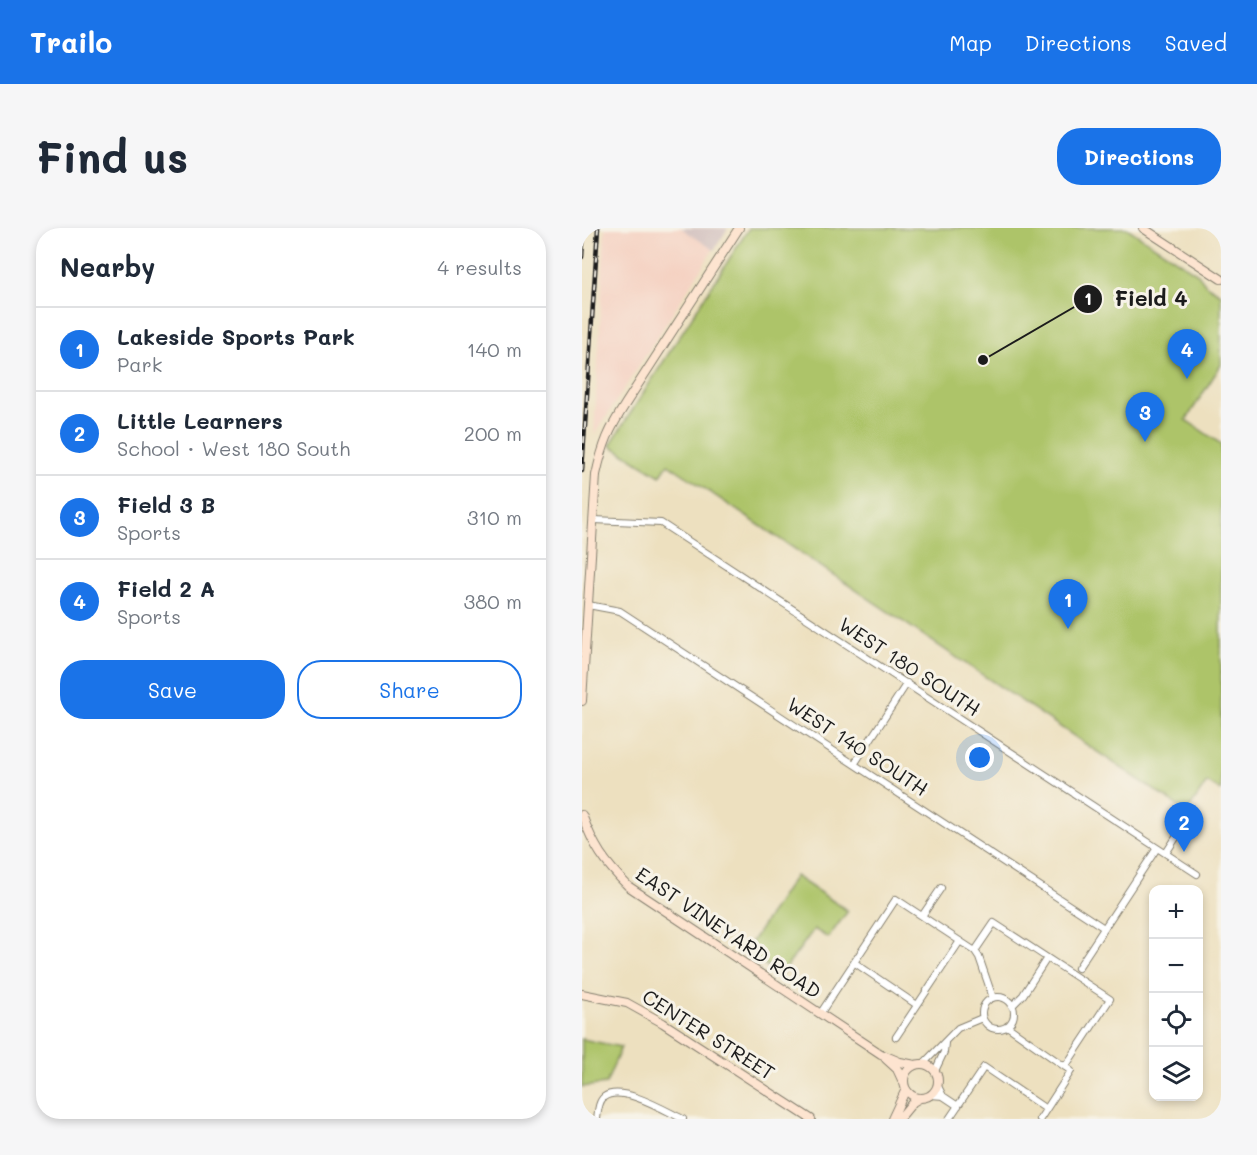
<!DOCTYPE html>
<meta charset="utf-8">
<style>
:root{--surface:#fff;--page:#f6f6f7;--text:#1f2937;--muted:#747a83;--line:#e0e1e3;--accent:#1a73e8}
body{margin:0;font-family:Mali,sans-serif;background:var(--page);color:var(--text)}
.controls{position:absolute;right:18px;bottom:18px;display:grid;overflow:hidden;border-radius:12px;box-shadow:0 3px 9px #0003}
.controls button{width:54px;height:54px;display:grid;place-items:center;padding:0;border:0;border-bottom:2px solid var(--line);background:var(--surface);color:var(--text);font:30px sans-serif}
.you{position:absolute;left:398px;top:530px;width:21px;height:21px;margin:-15px;border:4px solid #fff;border-radius:50%;background:#1a73e8;box-shadow:0 0 0 9px #1a73e833}
.badge{display:grid;place-items:center;width:39px;height:39px;border-radius:50%;background:var(--accent);color:#fff;font-size:20px;font-weight:700}
.pin{position:absolute;translate:-50% -50px;filter:drop-shadow(0 2px 3px #0008)}
.pin::after{content:'';position:absolute;top:32px;width:21px;height:18px;background:inherit;clip-path:polygon(0 0,100% 0,50% 100%)}
.list{margin:0;padding:0;list-style:none}
h2{display:flex;justify-content:space-between;align-items:center;height:78px;margin:0;padding:0 24px;font-size:26px}
h2 small{font-size:20px;font-weight:400;color:var(--muted)}
.list li{display:grid;grid-template-columns:39px 1fr auto;gap:18px;align-items:center;box-sizing:border-box;height:84px;padding:0 24px;border-top:2px solid var(--line)}
.list b{display:block;font-size:22px;white-space:nowrap}
.list p{margin:0;font-size:20px;white-space:nowrap;color:var(--muted)}
.list em{font-size:20px;font-style:normal;color:var(--muted)}
.actions{display:flex;gap:12px;padding:18px 24px}
.actions a{flex:1;padding:14px 0;border:2px solid var(--accent);border-radius:24px;text-align:center;font-size:21px;color:var(--accent)}
.actions .main{background:var(--accent);color:#fff}
.icon{flex:none;width:33px;height:33px;fill:none;stroke:currentColor;stroke-width:2;stroke-linecap:round;stroke-linejoin:round}
.map{position:relative;flex:none;width:639px;height:891px;overflow:hidden;border-radius:24px}
header{display:flex;align-items:center;gap:36px;box-sizing:border-box;height:84px;padding:0 30px;background:var(--accent);color:#fff}
header strong{font-size:28px}
nav{display:flex;gap:33px;margin-inline-start:auto;font-size:21px}
.intro{display:flex;align-items:center;justify-content:space-between;box-sizing:border-box;height:144px;padding:0 36px}
h1{margin:0;font-size:42px}
.button{padding:15px 27px;border-radius:24px;background:var(--accent);color:#fff;font-size:21px;font-weight:700}
main{display:flex;gap:36px;padding:0 36px}
aside{flex:1;background:var(--surface);border-radius:24px;box-shadow:0 3px 9px #0003}
.map>svg:first-child{display:block}
.built{fill:#f5d2c2}
.industrial{fill:#d1bfbd}
.green{fill:#adc469;stroke:#647042;stroke-width:1.5}
.lines{fill:none;stroke-linecap:round;stroke-linejoin:round}
.street-casing{stroke:#847e6e;stroke-width:8}
.secondary-casing{stroke:#847e6e;stroke-width:10}
.street{stroke:#fff;stroke-width:6}
.secondary{stroke:#fde4d0;stroke-width:8}
.rail-casing{stroke:#1c1c1c;stroke-width:4.5}
.rail{stroke:#f7f3e8;stroke-width:2;stroke-dasharray:7;stroke-linecap:butt}
.labels{text-anchor:middle;dominant-baseline:central;stroke-width:6;stroke-linejoin:round;paint-order:stroke}
.street-label{font-size:20px;fill:#1c1c1c;stroke:#f7f3e8}
.leader{fill:none;stroke:#1c1c1c;stroke-width:2}
.callout-dot{fill:#1c1c1c;stroke:#f7f3e8;stroke-width:2}
.mark-label{font-size:18px;text-anchor:middle;font-weight:bold;fill:#fff}
.callout-label{font-size:21px;text-anchor:middle;font-weight:bold;fill:#1c1c1c;stroke:#f7f3e8;stroke-width:6;stroke-linejoin:round;paint-order:stroke}
</style>
<header>
<strong>Trailo</strong>
<nav><a>Map</a><a>Directions</a><a>Saved</a></nav>
</header>
<div class="intro"><h1>Find us</h1><a class="button">Directions</a></div>
<main>
<aside>
<h2>Nearby<small>4 results</small></h2>
<ul class="list">
<li><span class="badge">1</span><div><b>Lakeside Sports Park</b><p>Park</p></div><em>140 m</em></li>
<li><span class="badge">2</span><div><b>Little Learners</b><p>School · West 180 South</p></div><em>200 m</em></li>
<li><span class="badge">3</span><div><b>Field 3 B</b><p>Sports</p></div><em>310 m</em></li>
<li><span class="badge">4</span><div><b>Field 2 A</b><p>Sports</p></div><em>380 m</em></li>
</ul>
<div class="actions"><a class="main">Save</a><a>Share</a></div>
</aside>
<div class="map">
<svg width="639" height="891" viewBox="0 0 639 891">
<rect width="100%" height="100%" fill="#f7f3e8"/>
<filter id="ink" filterUnits="userSpaceOnUse"><feTurbulence type="fractalNoise" baseFrequency=".0167" numOctaves="2"/><feDisplacementMap in="SourceGraphic" scale="12" xChannelSelector="R" yChannelSelector="G"/><feConvolveMatrix kernelMatrix="1 2 1 2 8 2 1 2 1" color-interpolation-filters="sRGB"/></filter>
<filter id="wash" filterUnits="userSpaceOnUse"><feTurbulence type="fractalNoise" baseFrequency=".008" numOctaves="4" result="noise"/><feDisplacementMap in="SourceGraphic" scale="24" xChannelSelector="R" yChannelSelector="G"/><feGaussianBlur stdDeviation="1.35" result="paint"/><feColorMatrix in="noise" values="0 0 0 0 0 0 0 0 0 0 0 0 0 0 0 0 0 1.4 0 .05"/><feComposite in="paint" operator="in"/></filter>
<g filter="url(#wash)">
<rect width="100%" height="100%" fill="#ede0bf"/>
<path class="built" d="M23,0H145L12,208Z"/>
<path class="industrial" d="M99,0H146L132,22Z"/>
<path class="green" d="M167,0H545L616,46L624,57L639,66V137L604,192L639,216V563L625,554L605,584L86,236L78,248L28,217Z
M213,648L266,683L246,710L232,701L199,747L163,724Z
M0,811L39,819L24,856L0,859Z"/>
</g>
<g filter="url(#ink)">
<g class="lines">
<g class="street-casing">
<path id="street" d="M12,292L79,295L615,646
M6,377L38,383L522,700
M273,535L325,455
M584,625L608,588
M340,688L359,660
M393,723L412,695L528,771L483,839
M273,735L335,777
M496,740L575,620
M400 785a16 16 0 1 1 32 0a16 16 0 1 1-32 0Z
M430,778L441,767L465,730
M238,786L314,671L393,723L397,729L411,770
M425,798L489,843L458,891
M314,809L378,713
M341,836L376,800L400,790
M353,843L362,824L363,815
M356,858L361,868
M349,867L361,868L376,878
M15,891C16,884 16,874 22,869C40,856 84,883 101,891
M367,891L402,839L464,881"/>
</g>
<g class="secondary-casing">
<path id="secondary" d="M561,0L639,51
M0,473L14,247C21,215 27,202 44,175L157,0
M0,587C12,619 22,634 46,658L299,826L318,834L333,837
M0,766L45,775L81,795L229,891
M304,831L315,841L321,854
M322 853a17 17 0 1 1 34 0a17 17 0 1 1-34 0Z
M310,891L324,861
M317,891L331,874L338,870"/>
</g>
<use href="#street" class="street"/>
<use href="#secondary" class="secondary"/>
<g class="rail-casing">
<path id="rail" d="M0,29L2,0
M0,243L16,0"/>
</g>
<use href="#rail" class="rail"/>
</g>
</g>
<g class="labels">
<g class="street-label">
<text transform="translate(328 438) rotate(33)">WEST 180 SOUTH</text>
<text transform="translate(276 518) rotate(33)">WEST 140 SOUTH</text>
<text transform="translate(147 704) rotate(34)">EAST VINEYARD ROAD</text>
<text transform="translate(127 806) rotate(32)">CENTER STREET</text>
</g>
</g>
<path class="leader" d="M401 132L506 71"/>
<g class="callout-dot">
<circle cx="401" cy="132" r="6"/>
<circle cx="506" cy="71" r="15"/>
</g>
<g class="mark-label">
<text x="506" y="77">1</text>
</g>
<g class="callout-label">
<text x="569" y="78">Field 4</text>
</g>
</svg>
<div class="controls">
<button>+</button>
<button>−</button>
<button><svg class="icon" aria-label="locate" viewBox="0 0 24 24"><circle cx="12" cy="12" r="6"/><path d="M12 2v4M12 18v4M2 12h4M18 12h4"/></svg></button>
<button><svg class="icon" aria-label="layers" viewBox="0 0 24 24"><path d="M12 4l9 5-9 5-9-5zM3 14l9 5 9-5"/></svg></button>
</div>
<div class="you"></div>
<div class="pin badge" style="left:486px;top:401px">1</div>
<div class="pin badge" style="left:602px;top:624px">2</div>
<div class="pin badge" style="left:563px;top:214px">3</div>
<div class="pin badge" style="left:605px;top:151px">4</div>
</div>
</main>
